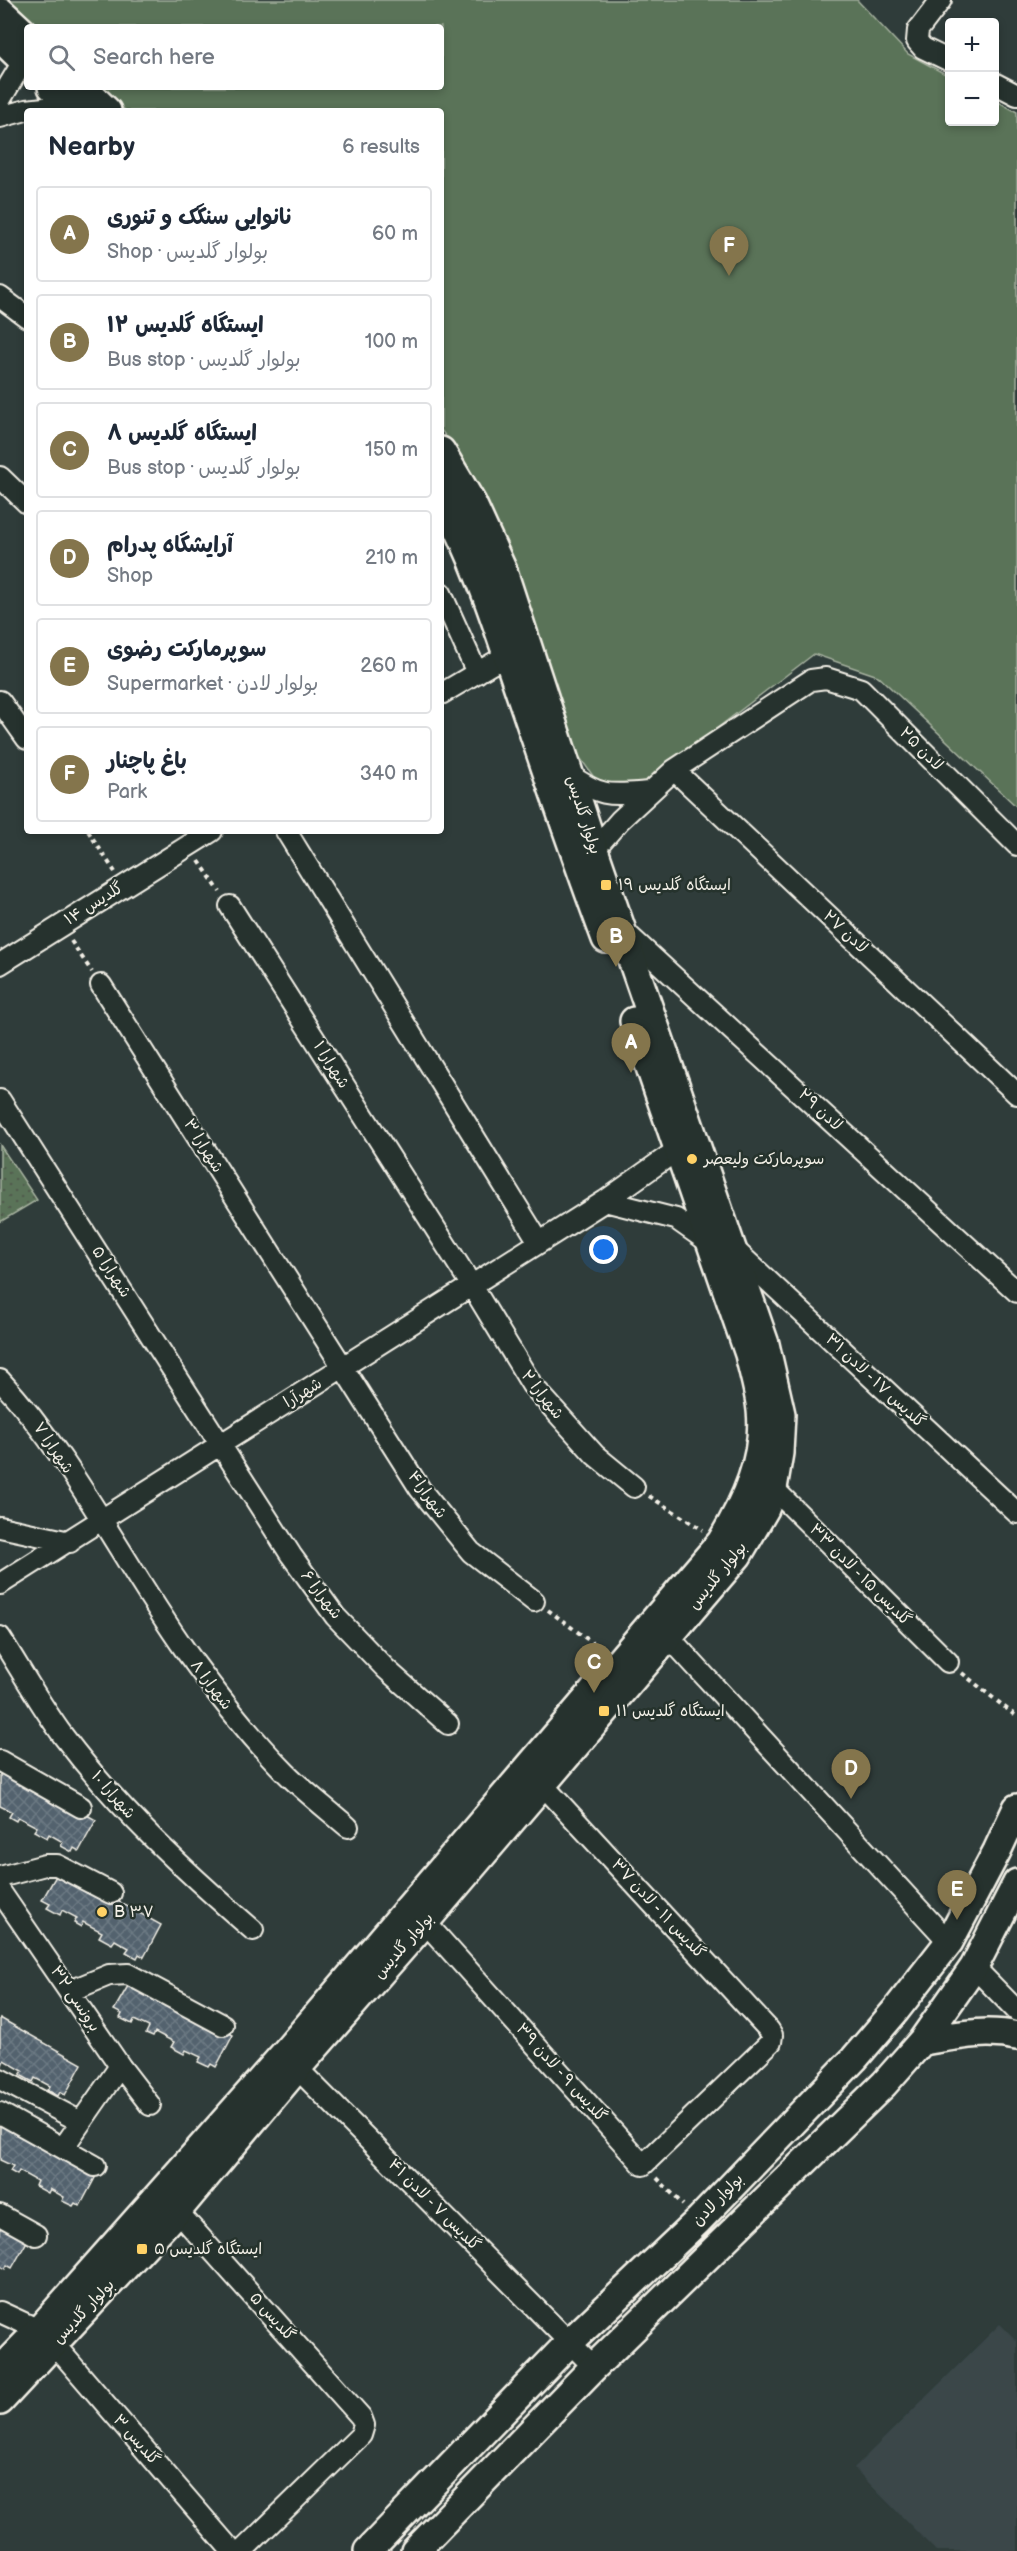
<!DOCTYPE html>
<meta charset="utf-8">
<style>
:root{--surface:#fff;--page:#f6f6f7;--text:#1f2937;--muted:#747a83;--line:#e0e1e3;--accent:#84754c}
body{margin:0;font-family:"Balsamiq Sans","Playpen Sans Arabic",sans-serif;background:var(--page);color:var(--text)}
.controls{position:absolute;right:18px;top:18px;display:grid;overflow:hidden;border-radius:6px;box-shadow:0 3px 9px #0003}
.controls button{width:54px;height:54px;display:grid;place-items:center;padding:0;border:0;border-bottom:2px solid var(--line);background:var(--surface);color:var(--text);font:30px sans-serif}
.you{position:absolute;left:604px;top:1250px;width:21px;height:21px;margin:-15px;border:4px solid #fff;border-radius:50%;background:#1a73e8;box-shadow:0 0 0 9px #1a73e833}
.badge{display:grid;place-items:center;width:39px;height:39px;border-radius:50%;background:var(--accent);color:#fff;font-size:20px;font-weight:700}
.pin{position:absolute;translate:-50% -50px;filter:drop-shadow(0 2px 3px #0008)}
.pin::after{content:'';position:absolute;top:32px;width:21px;height:18px;background:inherit;clip-path:polygon(0 0,100% 0,50% 100%)}
.list{margin:0;padding:0;list-style:none}
h2{display:flex;justify-content:space-between;align-items:center;height:78px;margin:0;padding:0 24px;font-size:26px}
h2 small{font-size:20px;font-weight:400;color:var(--muted)}
.list li{display:grid;grid-template-columns:39px 1fr auto;gap:18px;align-items:center;box-sizing:border-box;height:96px;margin:0 12px 12px;padding:0 12px;border:2px solid var(--line);border-radius:6px}
.list b{display:block;font-size:22px;white-space:nowrap}
.list p{margin:0;font-size:20px;white-space:nowrap;color:var(--muted)}
.list em{font-size:20px;font-style:normal;color:var(--muted)}
.icon{flex:none;width:33px;height:33px;fill:none;stroke:currentColor;stroke-width:2;stroke-linecap:round;stroke-linejoin:round}
.map{position:relative;flex:none;width:1017px;height:2551px;overflow:hidden}
.search{position:absolute;background:var(--surface);box-shadow:0 3px 9px #0003;left:24px;top:24px;width:420px;height:66px;display:flex;align-items:center;gap:15px;box-sizing:border-box;padding:0 21px;border-radius:6px;color:var(--muted);font-size:22px}
.panel{position:absolute;background:var(--surface);box-shadow:0 3px 9px #0003;left:24px;top:108px;width:420px;height:726px;border-radius:6px}
.map>svg:first-child{display:block}
.built{fill:#3a474a}
.grass{fill:url(#grass-dots);stroke:#a7b2a0;stroke-width:1.5}
.garden{fill:#5a7358;stroke:#a7b2a0;stroke-width:1.5}
.building{fill:url(#building-cross-hatch);stroke:#f4f1e8;stroke-width:1.5}
.lines{fill:none;stroke-linecap:round;stroke-linejoin:round}
.street-casing{stroke:#f4f1e8;stroke-width:24}
.secondary-casing{stroke:#f4f1e8;stroke-width:32}
.path{stroke:#f4f1e8;stroke-width:4;stroke-dasharray:4.5 4.5;stroke-linecap:butt}
.street{stroke:#26332d;stroke-width:20}
.secondary{stroke:#26332d;stroke-width:27}
.poi-dot{fill:#ffd166;stroke:#26332d;stroke-width:2}
.labels{text-anchor:middle;dominant-baseline:central;stroke-width:5;stroke-linejoin:round;paint-order:stroke}
.street-label{font-size:16px;fill:#f4f1e8;stroke:#26332d}
.poi-label{font-size:16px;fill:#f4f1e8;stroke:#26332d;text-anchor:start}
</style>
<div class="map">
<svg width="1017" height="2551" viewBox="0 0 1017 2551">
<defs>
<pattern id="grass-dots" width="8" height="8" patternUnits="userSpaceOnUse" patternTransform="scale(1.5)"><rect width="8" height="8" fill="#5a7358"/><path d="M2 2h.1M6 6h.1" fill="none" stroke="#515b4e" stroke-width="1.8" stroke-linecap="round"/></pattern>
<pattern id="building-cross-hatch" width="8" height="8" patternUnits="userSpaceOnUse" patternTransform="scale(1.5)"><rect width="8" height="8" fill="#52626e"/><path d="M0 0l8 8M0 8l8-8" fill="none" stroke="#6c7983"/></pattern>
</defs>
<rect width="100%" height="100%" fill="#2f3c3a"/>
<filter id="ink" filterUnits="userSpaceOnUse"><feTurbulence type="fractalNoise" baseFrequency=".0167" numOctaves="2"/><feDisplacementMap in="SourceGraphic" scale="12" xChannelSelector="R" yChannelSelector="G"/><feConvolveMatrix kernelMatrix="1 2 1 2 8 2 1 2 1" color-interpolation-filters="sRGB"/></filter>
<g filter="url(#ink)">
<path class="built" d="M1000,2324L1017,2341V2551H936L854,2468Z"/>
<path class="grass" d="M0,1145L37,1200L0,1222Z"/>
<path class="garden" d="M5,0H857L908,54L949,76L950,122H994L995,100L1017,112V807L878,676L814,654L639,788L615,792L593,776L576,752L449,441L441,430V111H126L100,87H441V27H34Z"/>
<path class="building" d="M0,1767L96,1820L79,1851L74,1848L72,1852L61,1846L63,1842L49,1834L47,1838L34,1831L37,1827L18,1817L16,1821L9,1817L12,1812L0,1806Z
M60,1869L161,1925L144,1957L139,1954L137,1958L126,1952L129,1948L115,1940L112,1944L99,1937L102,1932L83,1922L81,1927L74,1923L77,1918L62,1910L60,1915L47,1908L50,1904L42,1900Z
M132,1979L233,2035L216,2067L211,2064L209,2067L198,2062L201,2057L186,2050L184,2054L171,2047L174,2042L155,2032L153,2036L146,2033L149,2027L134,2020L132,2024L120,2018L122,2014L114,2010Z
M0,2018L82,2064L65,2095L60,2092L58,2096L47,2090L50,2086L35,2078L33,2082L20,2075L23,2071L4,2060L2,2065L0,2064Z
M0,2120L97,2174L80,2206L75,2203L73,2206L62,2201L64,2197L50,2189L48,2193L35,2186L37,2181L19,2171L17,2175L10,2171L13,2166L0,2160Z
M0,2220L30,2236L12,2268L7,2265L5,2269L0,2266Z"/>
<g class="lines">
<g class="street-casing">
<path id="street" d="M941,0L918,30L917,41L923,48L950,61
M994,83L1017,95
M0,100L27,55
M0,117L26,110L72,105
M0,297L27,317
M0,477L27,503
M441,593L477,673
M441,694L507,655
M0,701L27,739
M674,770L1017,1094
M569,774C601,798 611,795 649,792
M286,831L539,1242
M594,850L620,820L674,770L811,680L826,678L861,689L1017,845
M230,906L472,1286L532,1385L595,1455L634,1487
M624,931L1017,1292
M0,964L212,831
M101,985L420,1489L471,1552L534,1601
M0,1100L291,1555L335,1616L386,1669L448,1724
M605,1201L676,1219L710,1243
M733,1248L1017,1513
M0,1380C74,1460 122,1561 185,1650C216,1693 249,1736 286,1773C305,1792 327,1809 348,1827
M773,1488L948,1662
M0,1527L70,1542
M0,1584L605,1201L677,1150L691,1146
M668,1636L949,1942
M0,1637C21,1670 41,1706 64,1737C119,1810 185,1871 253,1930
M0,1761L81,1807
M0,1877L45,1865H57L111,1893
M0,1891L120,2066L150,2105
M425,1922L643,2165L771,2042L772,2035L769,2030L542,1784
M974,1967L1017,2011
M70,1991L109,1975L128,1974L223,2025
M289,2060L594,2367
M0,2079L81,2122
M0,2113L95,2166
M63,2148L120,2066
M177,2211L361,2417L364,2425L361,2435L242,2551
M0,2215L36,2235
M0,2312L39,2330L54,2344L232,2551"/>
</g>
<g class="secondary-casing">
<path id="secondary" d="M0,11L27,36
M0,38L27,64
M52,87L79,111
M82,87L107,111
M441,494C477,559 499,631 523,702C550,782 577,861 606,939
M922,2041C955,2036 984,2029 1017,2036
M0,2370L39,2330L283,2055L721,1542C745,1502 766,1458 761,1410C759,1391 753,1372 749,1354L634,1021
M0,2401L177,2211L297,2068L425,1922L738,1555L765,1509L773,1488L779,1453L781,1414L765,1344L594,850L503,571L472,503L441,451
M368,2551L570,2342L698,2221L854,2059L896,2010L949,1942L997,1851L1017,1808
M415,2551L594,2367L884,2084L922,2041L974,1967L1017,1883"/>
</g>
<path class="path" d="M88,831L115,872
M199,861L220,892
M71,941L92,972
M649,1496L703,1530
M548,1610L602,1650
M962,1673L1017,1717
M657,2178L683,2205"/>
<use href="#street" class="street"/>
<use href="#secondary" class="secondary"/>
</g>
</g>
<g class="poi-dot">
<rect x="600" y="879" width="12" height="12" rx="3"/>
<circle cx="692" cy="1159" r="6"/>
<rect x="598" y="1705" width="12" height="12" rx="3"/>
<circle cx="102" cy="1912" r="6"/>
<rect x="136" y="2243" width="12" height="12" rx="3"/>
</g>
<g class="labels">
<g class="street-label">
<text transform="translate(921 749) rotate(45)">لادن ۲۵</text>
<text transform="translate(583 815) rotate(72)">بولوار گلدیس</text>
<text transform="translate(94 904) rotate(-32)">گلدیس ۱۴</text>
<text transform="translate(845 932) rotate(43)">لادن ۲۷</text>
<text transform="translate(331 1065) rotate(58)">شهرارا ۱</text>
<text transform="translate(820 1110) rotate(43)">لادن ۲۹</text>
<text transform="translate(203 1146) rotate(58)">شهرارا ۳</text>
<text transform="translate(111 1272) rotate(57)">شهرارا ۵</text>
<text transform="translate(875 1381) rotate(43)">گلدیس ۱۷ - لادن ۳۱</text>
<text transform="translate(303 1393) rotate(-32)">شهرآرا</text>
<text transform="translate(542 1395) rotate(52)">شهرارا ۲</text>
<text transform="translate(53 1448) rotate(56)">شهرارا ۷</text>
<text transform="translate(427 1495) rotate(54)">شهرارا۴</text>
<text transform="translate(860 1575) rotate(45)">گلدیس ۱۵ - لادن ۳۳</text>
<text transform="translate(718 1576) rotate(-51)">بولوار گلدیس</text>
<text transform="translate(321 1595) rotate(53)">شهرارا ۶</text>
<text transform="translate(211 1685) rotate(53)">شهرارا ۸</text>
<text transform="translate(113 1795) rotate(49)">شهرارا ۱۰</text>
<text transform="translate(658 1909) rotate(47)">گلدیس ۱۱ - لادن ۳۷</text>
<text transform="translate(404 1946) rotate(-49)">بولوار گلدیس</text>
<text transform="translate(75 1999) rotate(56)">برونسی ۳۲</text>
<text transform="translate(561 2073) rotate(48)">گلدیس ۹ - لادن ۳۹</text>
<text transform="translate(718 2200) rotate(-46)">بولوار لادن</text>
<text transform="translate(434 2205) rotate(45)">گلدیس ۷ - لادن ۴۱</text>
<text transform="translate(84 2312) rotate(-47)">بولوار گلدیس</text>
<text transform="translate(272 2317) rotate(48)">گلدیس ۵</text>
<text transform="translate(136 2440) rotate(49)">گلدیس ۳</text>
</g>
<g class="poi-label">
<text x="618" y="885">ایستگاه گلدیس ۱۹</text>
<text x="704" y="1159">سوپرمارکت ولیعصر</text>
<text x="616" y="1711">ایستگاه گلدیس ۱۱</text>
<text x="114" y="1912">B ۳۷</text>
<text x="154" y="2249">ایستگاه گلدیس ۵</text>
</g>
</g>
</svg>
<div class="controls">
<button>+</button>
<button>−</button>
</div>
<div class="you"></div>
<div class="pin badge" style="left:631px;top:1073px">A</div>
<div class="pin badge" style="left:616px;top:967px">B</div>
<div class="pin badge" style="left:594px;top:1693px">C</div>
<div class="pin badge" style="left:851px;top:1799px">D</div>
<div class="pin badge" style="left:957px;top:1920px">E</div>
<div class="pin badge" style="left:729px;top:276px">F</div>
<div class="search"><svg class="icon" aria-label="search" viewBox="0 0 24 24"><circle cx="10" cy="10" r="6"/><path d="M15 15l6 6"/></svg>Search here</div>
<section class="panel">
<h2>Nearby<small>6 results</small></h2>
<ul class="list">
<li><span class="badge">A</span><div><b>نانوایی سنگک و تنوری</b><p>Shop · بولوار گلدیس</p></div><em>60 m</em></li>
<li><span class="badge">B</span><div><b>ایستگاه گلدیس ۱۲</b><p>Bus stop · بولوار گلدیس</p></div><em>100 m</em></li>
<li><span class="badge">C</span><div><b>ایستگاه گلدیس ۸</b><p>Bus stop · بولوار گلدیس</p></div><em>150 m</em></li>
<li><span class="badge">D</span><div><b>آرایشگاه پدرام</b><p>Shop</p></div><em>210 m</em></li>
<li><span class="badge">E</span><div><b>سوپرمارکت رضوی</b><p>Supermarket · بولوار لادن</p></div><em>260 m</em></li>
<li><span class="badge">F</span><div><b>باغ پاچنار</b><p>Park</p></div><em>340 m</em></li>
</ul>
</section>
</div>
